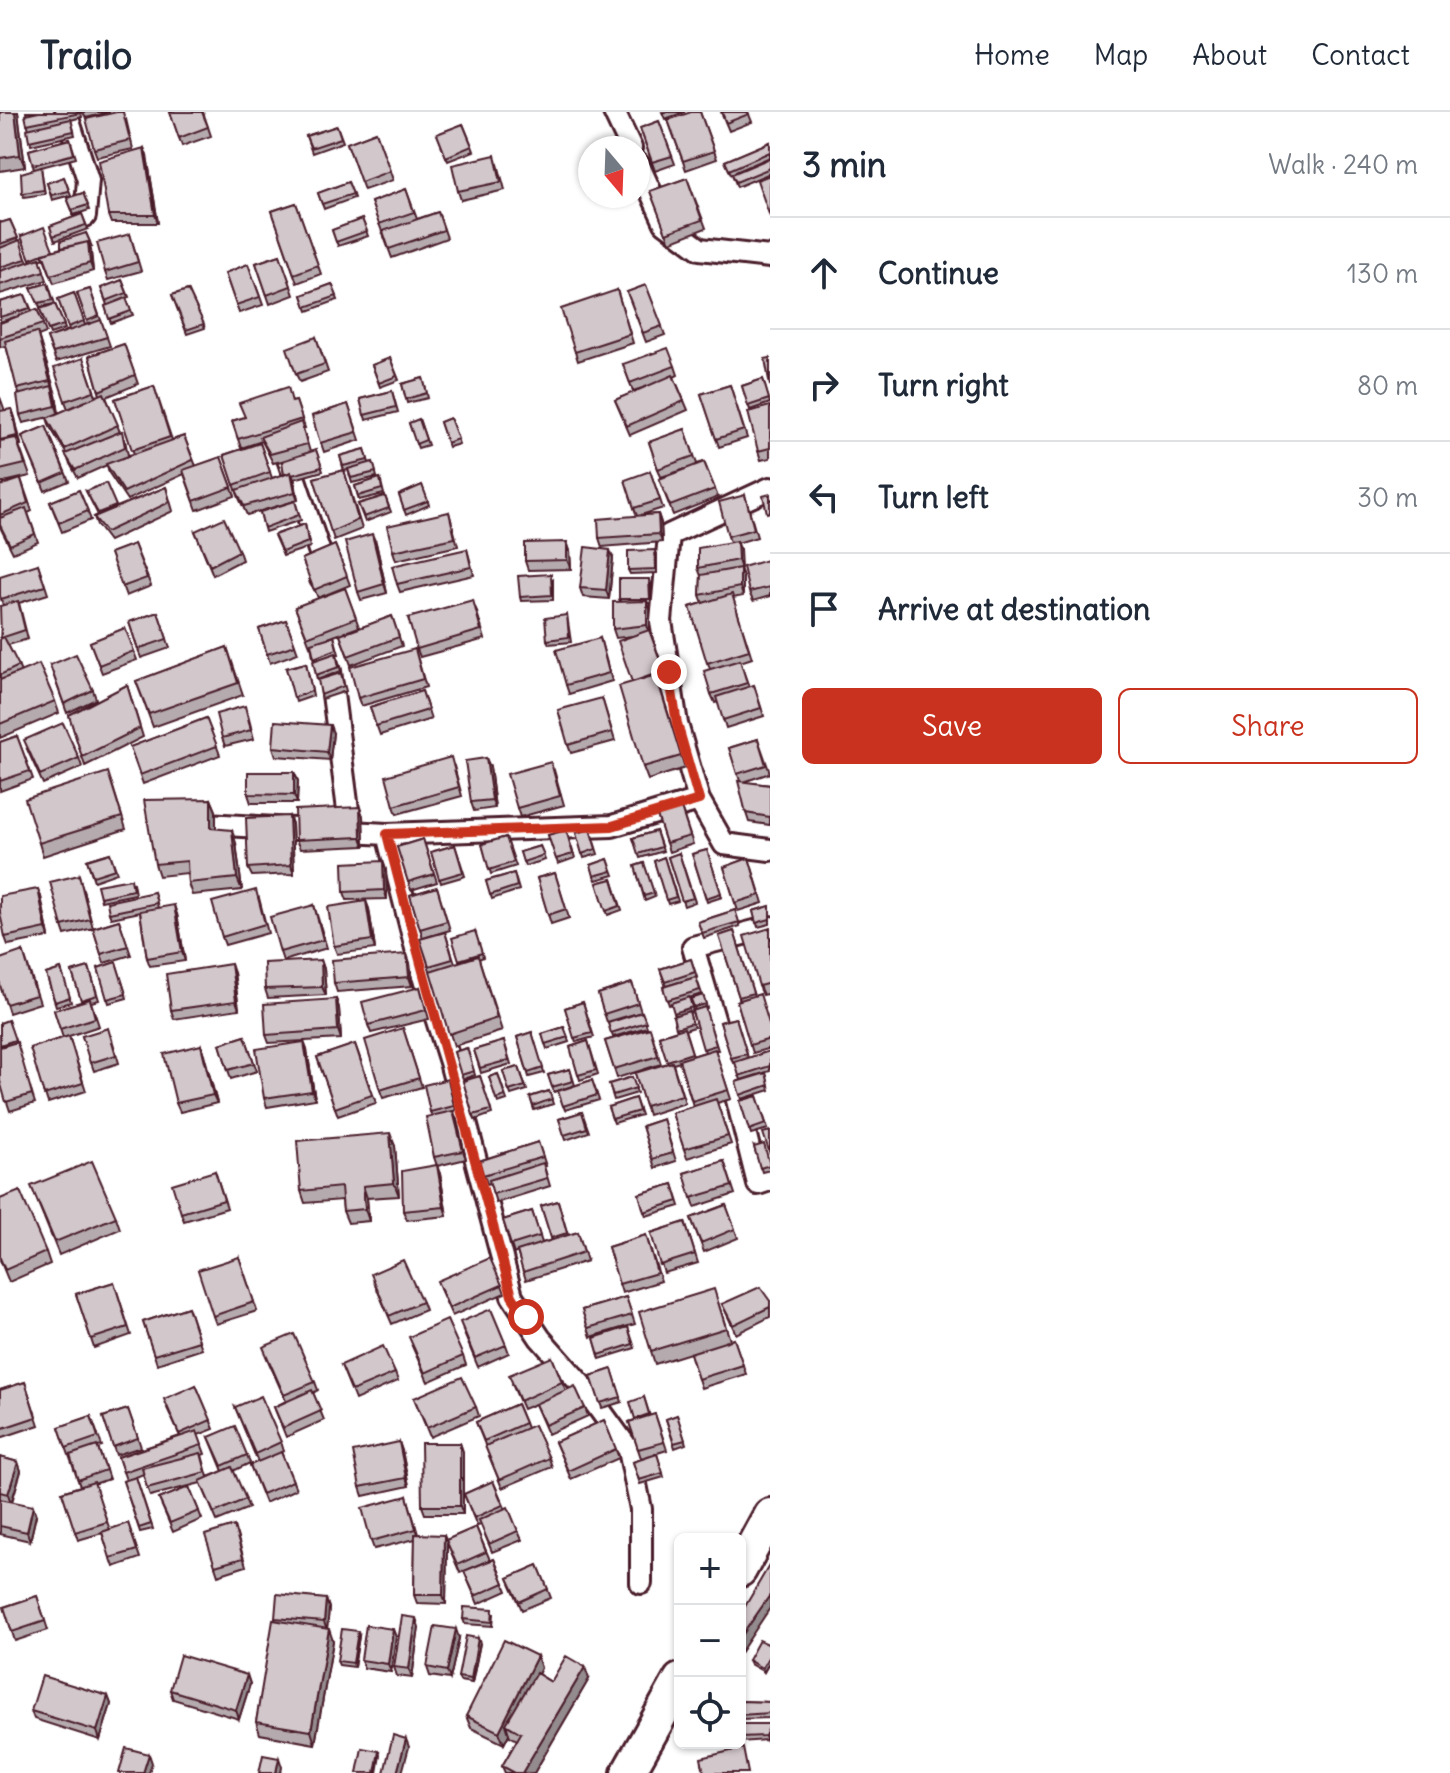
<!DOCTYPE html>
<meta charset="utf-8">
<style>
:root{--surface:#fff;--page:#f2f2f3;--text:#1f2937;--muted:#747a83;--line:#e0e1e3;--accent:#c8321e}
body{margin:0;font-family:Delius,sans-serif;background:var(--page);color:var(--text)}
.controls{position:absolute;right:24px;bottom:24px;display:grid;overflow:hidden;border-radius:12px;box-shadow:0 2px 6px #0004}
.controls button{width:72px;height:72px;display:grid;place-items:center;padding:0;border:0;border-bottom:2px solid var(--line);background:var(--surface);color:var(--text);font:40px sans-serif}
.compass{position:absolute;left:578px;top:24px;width:72px;height:72px;border-radius:50%;background:var(--surface);box-shadow:0 2px 6px #0004;rotate:161deg}
.stop{position:absolute;width:24px;height:24px;margin:-18px;border:6px solid #c8321e;border-radius:50%;background:#fff}
.stop.end{background:#c8321e;border-color:#fff;box-shadow:0 2px 8px #0008}
.list{margin:0;padding:0;list-style:none}
h2{display:flex;justify-content:space-between;align-items:center;height:104px;margin:0;padding:0 32px;font-size:34px}
h2 small{font-size:26px;font-weight:400;color:var(--muted)}
.list li{display:grid;grid-template-columns:52px 1fr auto;gap:24px;align-items:center;box-sizing:border-box;height:112px;padding:0 32px;border-top:2px solid var(--line)}
.list b{display:block;font-size:30px;white-space:nowrap}
.list em{font-size:26px;font-style:normal;color:var(--muted)}
.actions{display:flex;gap:16px;padding:24px 32px}
.actions a{flex:1;padding:18px 0;border:2px solid var(--accent);border-radius:12px;text-align:center;font-size:28px;color:var(--accent)}
.actions .main{background:var(--accent);color:#fff}
.icon{flex:none;width:44px;height:44px;fill:none;stroke:currentColor;stroke-width:2;stroke-linecap:round;stroke-linejoin:round}
.map{position:relative;flex:none;width:770px;height:1661px;overflow:hidden}
header{display:flex;align-items:center;gap:48px;box-sizing:border-box;height:112px;padding:0 40px;background:var(--surface);border-bottom:2px solid var(--line)}
header strong{font-size:38px}
nav{display:flex;gap:44px;margin-inline-start:auto;font-size:28px}
main{display:flex}
aside{flex:1;background:var(--surface)}
.map>svg:first-child{display:block}
.lines{fill:none;stroke-linecap:round;stroke-linejoin:round}
.street-casing{stroke:#4a1f2b;stroke-width:26}
.primary-casing{stroke:#4a1f2b;stroke-width:38}
.street{stroke:#fff;stroke-width:20}
.primary{stroke:#fff;stroke-width:32}
.wall{fill:#b5abaf;stroke:#4a1f2b;stroke-width:2;fill-rule:evenodd}
.shaded-wall{fill:#938b8e;stroke:#4a1f2b;stroke-width:2}
.building{fill:#d2c7cb;stroke:#4a1f2b;stroke-width:2}
.route{stroke:#c8321e;stroke-width:10}
</style>
<header>
<strong>Trailo</strong>
<nav><a>Home</a><a>Map</a><a>About</a><a>Contact</a></nav>
</header>
<main>
<div class="map">
<svg width="770" height="1661" viewBox="0 0 770 1661">
<rect width="100%" height="100%" fill="#fff"/>
<filter id="ink" filterUnits="userSpaceOnUse"><feTurbulence type="fractalNoise" baseFrequency=".0125" numOctaves="2"/><feDisplacementMap in="SourceGraphic" scale="16" xChannelSelector="R" yChannelSelector="G"/><feConvolveMatrix kernelMatrix="1 2 1 2 8 2 1 2 1" color-interpolation-filters="sRGB"/></filter>
<g filter="url(#ink)">
<g class="lines">
<g class="street-casing">
<path id="street" d="M66,0L88,68L85,104
M614,0L631,36
M638,52L665,111L700,137L770,145
M286,341L321,444V467
M770,376L669,423L661,509L677,612L699,688L724,732L770,738
M330,559L351,721
M206,712L387,722L612,714L699,688
M387,722L423,864L450,950L512,1184L540,1226L584,1276L629,1338L641,1397V1471
M770,815L693,835L732,968L758,1072L770,1068"/>
</g>
<g class="primary-casing">
<path id="primary" d="M740,1458L770,1403
M628,1661L680,1568"/>
</g>
<use href="#street" class="street"/>
<use href="#primary" class="primary"/>
</g>
<path class="wall" d="M0,0H18L25,55L0,59Z
M26,0H81L82,5L71,8L75,23L31,33Z
M83,0H110L86,6Z
M170,0H203L211,24L182,34Z
M662,0H685L665,7Z
M700,0L717,47L686,58L668,8Z
M721,0H748L752,10L729,19Z
M126,7L133,37L97,45L94,37Z
M659,9L675,52L655,59L640,16Z
M463,12L474,39L448,49L437,22Z
M337,14L343,30L312,41L306,24Z
M376,20L393,68L364,78L347,31Z
M70,27L76,46L41,55L45,82L24,85L22,81L34,57L29,38Z
M770,30V45L731,62L725,49Z
M144,36L147,44L158,111H111L108,103Z
M770,46V61L737,75L732,62Z
M498,52L505,78L461,88L458,79Z
M64,65L71,83L52,88L47,71Z
M687,66L706,116L670,130L650,79Z
M348,70L354,86L324,97L318,81Z
M406,77L417,107L438,100L447,126L392,146L371,90Z
M83,81L89,98L74,103L67,86Z
M594,84H611L596,89Z
M296,91L321,162L297,171L272,99Z
M82,102L88,117L55,129L50,114Z
M362,107L368,124L338,134L332,118Z
M10,108L28,150L31,149L21,124L53,139L61,136L86,121L92,135H90L93,159L54,171L44,146L40,148L47,168L0,182V109L1,111Z
M130,122L141,159L108,168L105,160Z
M280,143L294,183L270,192L256,151Z
M248,152L263,193L239,201L225,161Z
M122,168L129,185L126,186L133,203L111,211L105,194L107,193L101,176Z
M48,171L55,192L65,217L50,222L40,197L54,192L40,195L31,176Z
M332,172L338,188L308,199L302,183Z
M646,173L665,223L646,230L627,180Z
M90,177L110,234L56,250L47,226L69,218L58,187L74,181L85,213L88,212L77,181Z
M188,178L205,216L187,222L172,183Z
M617,178L633,231L578,249L575,240Z
M25,183L32,199L37,197L46,221L38,224L56,283L59,301L68,297L65,289L83,246L96,284L100,283L89,244L124,232L138,272L106,285L120,320L125,328L128,343L134,342L115,287L154,274L172,328L184,324L196,354L221,345L235,384L197,398L184,362L127,388L109,361L107,353L78,366L69,350L66,341L50,315L47,306L50,305L23,311L20,303L19,282L6,234L0,235V211L15,205L0,210V190Z
M316,225L328,260L300,270L296,262Z
M390,246L399,268L380,275L372,253Z
M623,252L675,254L678,263L674,265L688,298L630,323L615,288L649,274L633,279Z
M423,266L428,286L407,291L402,272Z
M763,267L770,291L750,298L742,274Z
M730,273L747,326L719,335L701,282Z
M392,279L398,300L366,308L360,287Z
M0,285L5,299L12,297L15,306L21,333H19L30,364L0,371Z
M296,289L305,316H303L310,340L316,338L323,359L294,367L298,388L247,403L239,386L224,343L260,331L272,366L284,362L282,349L273,351L262,329L241,336L232,309Z
M348,292L360,328L324,340L312,304Z
M770,294V346L761,348L758,339Z
M450,306L459,332L449,335L440,310Z
M419,307L428,333L418,336L409,311Z
M46,314L69,369L45,379L22,324Z
M685,317L697,352L704,350L718,385L673,403L659,367L689,356L661,365L649,330Z
M365,337L369,351L373,350L377,365L352,371L348,358L344,359L340,344Z
M344,358L362,417L334,428L314,366Z
M650,359L663,396L641,403L658,402L661,411L662,430L602,435L599,426L637,404L634,396Z
M380,366L384,382L359,388L355,374Z
M21,367L32,399L28,401L38,430L13,441L0,415V374Z
M422,373L429,393L406,403L399,383Z
M166,375L173,399L109,429L97,413L94,405L98,403L86,379L117,395Z
M79,378L91,408L62,420L50,390Z
M745,383L757,425L737,431L740,437V457L743,465V484L733,486L752,546L740,550L749,575L754,573L764,604L726,616L718,590L715,591L711,582L710,557L690,495L703,491L700,483L701,464L698,456L730,430L728,424Z
M385,384L391,400L365,410L358,392Z
M295,389L301,408L265,420L260,400Z
M449,400L458,434L396,448L393,439Z
M305,412L310,435L283,444L274,423Z
M195,419L239,439L242,448L213,463Z
M567,430L570,439L571,457L528,458L525,449Z
M376,431L387,481L361,488L358,480Z
M134,432L151,474L126,484L110,441Z
M335,433L350,473L318,486L302,447Z
M467,437L474,463L400,480L397,472Z
M657,442V461L630,462L628,458Z
M613,446L609,487L583,485L580,476Z
M770,447V484L753,489L749,480Z
M38,452L48,482L19,491L28,527L8,533L21,560L55,589L59,601L0,626V527L3,493L1,487Z
M553,467V488L521,489L520,485Z
M651,471V491H648L650,498V519L667,568L659,571L685,656L648,668L643,655L632,570L633,524L616,526L613,517L620,489L619,487Z
M345,476L359,515L334,524L339,542H337L341,559L317,568L311,533L310,534L295,495Z
M476,497L485,527L420,545L417,537Z
M158,500L170,536L141,546L129,510Z
M567,503L571,530L549,532L547,528Z
M392,504L402,534L351,553L340,523Z
M286,508L298,541L270,551L259,517Z
M125,516L137,548L102,561L90,530Z
M600,526L612,569L569,582L566,573Z
M227,535L243,583L153,615L136,569Z
M415,537L426,575L361,594L358,586Z
M306,551L313,584L296,590L286,556Z
M50,553L93,578L96,587L67,601Z
M341,561L346,579L322,587L321,583Z
M127,573L143,625L85,654L69,603Z
M422,579L431,607L380,623L370,595Z
M602,586L615,629L571,641L568,633Z
M248,603L254,627L225,634L222,626Z
M206,606L220,643L143,672L130,635Z
M333,621L330,648L276,644L273,635Z
M17,624L33,667L0,679V630Z
M758,627L770,661L743,670L770,673V713L749,710L746,701L740,669L729,636Z
M27,637L79,646L82,655L43,672Z
M454,654L462,684L397,702L394,694Z
M490,655L495,696L474,699L471,690Z
M554,658L564,693L520,705L517,696Z
M294,660L298,669L297,691H251L248,682Z
M112,672L126,717L43,744L39,731Z
M211,687L216,699V716L236,731L242,778L192,783L188,771L187,761L159,764L155,752Z
M680,693L693,732L669,740L656,700Z
M289,704L292,712L294,762L252,764L248,756Z
M363,704L364,734L300,737L296,728Z
M590,717L598,742L584,746L576,721Z
M566,718L575,746L558,752L548,723Z
M656,719L663,739L640,746L633,726Z
M506,725L516,754L491,762L482,732Z
M423,727L437,770L411,778L397,735Z
M455,733L465,764L441,771L431,740Z
M540,734L545,748L525,754L520,740Z
M707,738L722,785L707,790L692,742Z
M110,741L117,761L94,769L87,748Z
M679,741L695,790L684,794L668,745Z
M664,745L678,789L668,792L654,749Z
M749,746L763,791L738,799L724,755Z
M608,747L614,763L596,768L591,753Z
M383,749L386,758L387,787L347,788L344,780Z
M644,751L655,785L645,789L635,754Z
M514,761L519,778L492,787L486,769Z
M555,761L569,806L551,812L537,766Z
M79,763L93,816L65,823L62,814Z
M612,767L622,798L608,803L597,771Z
M133,771L135,782L101,789L100,785Z
M437,775L450,818L423,826L410,783Z
M154,780L158,796L177,802L185,849L150,854L147,846L140,800L111,806L109,801Z
M41,785L49,825L8,833L5,825Z
M259,786L268,821L225,833L222,825Z
M366,789L369,797L375,837L337,842L334,834Z
M314,793L327,836L283,849L280,840Z
M770,794V812L758,815L753,799Z
M735,798L740,814L704,826L698,810Z
M119,808L131,843L104,851L93,816Z
M770,816V881L763,883L759,874Z
M475,819L483,845L479,847L502,919L454,934L420,827L445,820L455,851L460,850L459,848Z
M734,819L754,884L770,913V936L753,941L737,889L740,888L719,824Z
M23,839L40,891L9,901L0,873Z
M691,847L697,865L666,875L660,857Z
M321,848L324,857L326,883L268,886L265,877Z
M116,850L127,886L109,891L98,856Z
M410,851L412,874L337,880L334,871Z
M89,855L99,888L91,890L99,914L63,926L54,898L82,890L72,860Z
M61,857L71,890L56,894L46,862Z
M234,861L239,897L174,907L171,898Z
M696,865L702,882L689,886L693,899L695,898L691,887L703,883L707,896L705,897L718,938H715L731,987L717,991L731,1032L687,1046L672,1001L693,994L680,950L673,952L685,991L648,1003L635,961L668,951L659,924L677,918L673,904L675,903L672,892L669,893L663,875ZM692,900L705,940L693,944L685,918L694,915L689,901Z
M632,871L641,900L607,910L598,882Z
M420,875L429,907L371,921L368,913Z
M336,887L339,896L341,927L269,931L266,923Z
M583,890L594,925L576,930L565,896Z
M642,900L647,915L613,925L608,911Z
M736,906L748,946L770,939V959L741,968L735,950L733,951L720,910Z
M8,908L35,991L10,999L0,969V911Z
M564,915L569,930L547,937L542,922Z
M403,916L422,975L383,986L380,978Z
M650,916L661,952L617,966L605,929Z
M532,920L544,961L529,965L517,925Z
M69,924L86,979L48,991L30,936Z
M82,924H111L119,951L94,959Z
M245,924L257,959L231,967L220,932Z
M504,929L511,952L481,961L474,938Z
M588,929L598,962L580,968L570,935Z
M304,930L307,938L315,987L267,995L264,986Z
M355,932L376,991L338,1004L317,945Z
M201,933L217,991L180,1000L176,991Z
M467,936L475,963L463,967L454,940Z
M519,955L527,978L511,983L503,959Z
M570,957L575,973L554,980L548,963Z
M766,961L770,978L742,987L736,970Z
M498,962L507,988L498,991L489,965Z
M480,964L492,1002L475,1008L463,969Z
M632,965L637,981L614,988L609,972Z
M592,968L599,988L565,998L558,979Z
M450,971L456,998L454,999L466,1047L437,1054L434,1045L432,1004L430,1000Z
M549,979L553,992L534,998L530,985Z
M757,984L768,1017L751,1022L740,989Z
M635,986L641,1003L614,1011L608,995Z
M582,1000L589,1020L566,1028L559,1007Z
M663,1007L676,1049L655,1056L642,1014Z
M538,1030L546,1054H544L550,1074L496,1091L490,1071L487,1072L479,1049Z
M395,1034L399,1084L367,1086L369,1109L348,1111L343,1099L342,1088L305,1091L301,1079Z
M754,1035L770,1050V1058L762,1060Z
M724,1049L735,1082L695,1095L684,1061Z
M215,1059L227,1096L184,1109L181,1101Z
M440,1062L447,1104L407,1108L403,1099Z
M673,1072L680,1094L646,1104L639,1082Z
M36,1086L116,1105L120,1117L59,1143Z
M0,1087L46,1140L50,1152L9,1170L0,1148Z
M558,1089L568,1123L578,1120L587,1149L526,1168L517,1140L514,1142L503,1108L532,1099L542,1131L552,1128L541,1094Z
M726,1093L738,1126L704,1140L691,1106Z
M685,1110L698,1151L664,1161L651,1121Z
M646,1123L661,1169L622,1181L608,1135Z
M239,1145L257,1199L216,1212L213,1204Z
M114,1170L131,1223L94,1236L76,1182Z
M374,1170L422,1190L425,1198L392,1212Z
M502,1173L505,1181L452,1204L440,1177Z
M626,1185L635,1212L591,1225L582,1198Z
M770,1189V1205L736,1222L722,1192Z
M718,1190L730,1228L734,1227L746,1262L701,1276L690,1241L655,1252L651,1239Z
M188,1195L202,1237L157,1252L143,1210Z
M628,1215L635,1236L600,1247L594,1226Z
M463,1219L506,1233L509,1241L478,1255Z
M412,1234L463,1244L466,1253L428,1270Z
M266,1244L315,1270L318,1278L313,1281L324,1308L286,1325L274,1295L286,1289Z
M552,1245L566,1279L585,1296L588,1304L548,1322L535,1292L523,1297L512,1272Z
M341,1253L395,1261L398,1269L355,1288Z
M612,1257L622,1290L602,1296L591,1264Z
M25,1270L39,1313L0,1326V1278Z
M196,1273L214,1317L198,1323L205,1342L202,1343L208,1365L223,1359L209,1325L247,1343L250,1351L233,1359L249,1396L217,1409L201,1371L150,1384L143,1362L136,1365L153,1417L140,1420L123,1369L126,1368L118,1345L180,1324L167,1296Z
M644,1285L650,1304L655,1302L667,1338L641,1346L629,1310L635,1308Z
M414,1286L476,1295L479,1304L430,1325Z
M517,1292L527,1316L549,1346L552,1355L502,1376L476,1310Z
M235,1295L281,1330L284,1339L281,1340L296,1377L265,1391L250,1353L258,1350Z
M128,1297L141,1335L116,1343L103,1305Z
M677,1303L686,1332L675,1336L666,1307Z
M91,1304L102,1334L98,1335L109,1367L94,1372L110,1418L128,1411L140,1446L114,1455L102,1421L78,1428L62,1380L80,1374L59,1315Z
M604,1308L619,1346L571,1367L555,1330Z
M399,1330L402,1339L409,1374L363,1384L360,1375Z
M460,1331L463,1340V1402H425L422,1394Z
M657,1342L664,1365L640,1372L633,1350Z
M0,1345L18,1350L21,1359L12,1390L36,1403L30,1429L0,1422Z
M493,1369L505,1396L518,1419L522,1428L492,1440L481,1413L477,1414L464,1382Z
M189,1375L202,1407L173,1420L159,1387Z
M407,1384L418,1422L447,1431L446,1492L417,1491L414,1483L415,1427L374,1437L371,1429Z
M476,1415L490,1448L460,1461L446,1428Z
M237,1423L246,1454L218,1463L215,1454Z
M494,1447L507,1479L478,1492L464,1459Z
M538,1453L551,1486L522,1498L508,1466Z
M37,1484L48,1518L15,1529L4,1495Z
M326,1487L329,1496L327,1517L333,1529L315,1632L260,1622L256,1610L275,1508V1506Z
M494,1502L493,1514L465,1512L463,1507Z
M419,1515L412,1566L397,1564L394,1555Z
M359,1524L354,1555L339,1553L337,1549Z
M396,1525L391,1560L364,1556L361,1548Z
M459,1526L450,1567L430,1564L427,1555Z
M480,1531L472,1571L460,1569L458,1565Z
M770,1533V1549L764,1560L750,1552L748,1548Z
M537,1544L541,1556L538,1562L551,1570L589,1567L534,1661H505L502,1654L517,1628L510,1624L509,1622L504,1632L471,1616L466,1604Z
M247,1563L250,1572L239,1607L173,1587L170,1578Z
M108,1584L111,1592L100,1628L34,1607L31,1599Z
M740,1589L770,1590V1606L740,1607Z
M740,1612H770V1620L766,1628L740,1630Z"/>
<path class="shaded-wall" d="M15,0H18L25,55L20,43Z
M144,36L147,44L158,111L155,103Z
M88,130L91,138L93,159L90,151Z
M37,220L56,283L59,303L56,294L53,276Z
M12,297L15,306L21,333L17,324Z
M291,360L295,369L298,388L295,380Z
M658,402L661,411L662,430L659,422Z
M372,422L376,431L387,481L384,472Z
M737,429L740,437L741,457L738,448Z
M567,430L570,439L571,457L567,448Z
M610,438L613,446L609,487L606,478Z
M740,456L743,465V484L740,475Z
M647,489L650,498V519L667,568L650,519V522L647,513Z
M330,613L333,621L330,648L327,640Z
M486,646L490,655L495,696L492,688Z
M294,660L298,669L297,691L294,683Z
M211,687L216,699V728L211,716Z
M360,695L363,704L364,734L361,725Z
M289,704L292,712L294,762L291,753Z
M232,718L236,731L242,778L237,766Z
M383,749L386,758L387,787L384,778Z
M38,777L41,785L49,825L46,816Z
M366,789L369,797L375,837L372,828Z
M174,793L177,802L185,849L182,840Z
M407,842L410,851L412,874L409,865Z
M321,848L324,857L326,883L322,875Z
M231,852L234,861L239,897L236,889Z
M336,887L339,896L341,927L338,918Z
M304,930L307,938L315,987L312,979Z
M201,933L204,942L217,991L213,983Z
M453,999L457,1007L466,1047L463,1039Z
M390,1021L395,1034L399,1084L394,1071Z
M437,1053L440,1062L447,1104L444,1095Z
M363,1074L367,1086L369,1109L365,1097Z
M399,1330L402,1339L409,1374L406,1366Z
M460,1331L463,1340V1402L460,1394Z
M18,1350L21,1359L11,1391L8,1382Z
M33,1394L36,1403L30,1429L27,1420Z
M444,1423L447,1431L446,1492L443,1483Z
M770,1483V1496L740,1541V1526Z
M326,1487L329,1496L327,1519L324,1510Z
M416,1506L419,1515L412,1566L409,1557Z
M329,1517L333,1529L315,1632L311,1619Z
M393,1517L396,1525L391,1560L388,1552Z
M456,1517L459,1526L450,1567L447,1559Z
M358,1519L359,1524L354,1555L353,1551Z
M478,1526L480,1531L472,1571L471,1567Z
M770,1542V1549L764,1560L762,1556Z
M537,1544L541,1556L512,1616L506,1612L509,1622L504,1632L499,1620Z
M585,1555L589,1567L534,1661H522Z
M247,1563L250,1572L239,1607L236,1598Z
M108,1584L111,1592L100,1628L97,1619Z
M770,1613V1620L766,1628L765,1624Z
M406,1627L409,1635L402,1661H397Z
M379,1639L380,1643L377,1661H375Z
M149,1642L152,1651L149,1661H143Z
M279,1646L282,1655L281,1661H276Z"/>
<path class="building" d="M0,0H15L20,43L0,46Z
M39,0H80L81,1L27,12L25,3Z
M117,0H123L130,28L94,37L86,7Z
M170,0H202L208,15L179,26Z
M691,0H700L714,39L683,49L668,8Z
M722,0H748L749,2L726,11Z
M71,7L74,19L29,29L27,17Z
M659,9L672,44L652,50L640,16Z
M463,12L472,34L446,45L437,22Z
M337,14L341,26L311,36L306,24Z
M376,20L390,59L361,70L347,31Z
M70,27L74,42L33,53L29,38Z
M770,30V40L729,58L725,49Z
M144,36L155,103H108L99,49Z
M495,43L501,70L458,79L452,53Z
M770,46V56L736,70L732,62Z
M41,55L44,78L22,81L21,61Z
M590,59V73L586,61Z
M770,63V105L757,68Z
M64,65L69,79L51,83L47,71Z
M687,66L702,108L666,121L650,79Z
M348,70L353,82L322,92L318,81Z
M406,77L414,100L379,112L371,90Z
M83,81L88,93L72,98L67,86Z
M296,91L318,153L294,162L272,99Z
M438,100L444,118L389,137L383,119Z
M82,102L86,113L53,124L50,114Z
M362,107L367,119L336,130L332,118Z
M10,108L18,126L0,132V111Z
M44,115L53,138L30,147L21,124Z
M86,121L90,130L88,131V130L61,136V129Z
M130,122L138,150L105,160L97,131Z
M20,128L26,147L0,155V136Z
M88,130L90,151L51,163L43,141Z
M280,143L291,174L267,183L256,151Z
M40,146L44,159L0,173V159Z
M248,152L260,185L236,193L225,161Z
M122,168L127,181L106,189L101,176Z
M48,171L53,188L38,191L31,176Z
M332,172L337,184L306,195L302,183Z
M646,173L662,214L643,221L627,180Z
M90,177L99,204L87,209L77,181Z
M188,178L204,212L186,218L172,183Z
M617,178L630,222L575,240L561,197Z
M74,181L84,209L68,215L58,187Z
M25,183L30,196L0,205V190Z
M126,186L131,199L109,207L105,194Z
M55,192L64,213L48,218L40,197Z
M37,197L43,212L0,226V211Z
M101,208L107,225L53,241L47,226Z
M37,220L50,269L17,277L5,229Z
M316,225L325,252L296,262L287,236Z
M124,232L135,263L99,279L89,244Z
M668,236L675,254L630,271L623,252Z
M83,246L94,279L65,289L54,256Z
M390,246L397,264L379,271L372,253Z
M770,246V274L765,247Z
M673,263L684,289L627,314L615,288Z
M423,266L427,281L406,287L402,272Z
M763,267L769,287L748,294L742,274Z
M730,273L744,318L716,327L701,282Z
M52,274L56,294L20,303L17,283Z
M154,274L170,325L132,338L115,287Z
M288,275L292,290L296,289L302,307L238,327L232,309L245,305L239,291Z
M392,279L396,295L364,303L360,287Z
M104,281L118,313L65,337L47,306Z
M348,292L357,320L320,331L312,304Z
M770,294V336L758,339L748,300Z
M12,297L17,324L0,328V299Z
M450,306L458,327L447,331L440,310Z
M419,307L426,328L416,332L409,311Z
M301,310L307,332L270,342L260,325Z
M46,314L65,361L42,371L22,324Z
M685,317L694,344L658,357L649,330Z
M122,319L125,335L75,358L65,342Z
M184,324L193,348L124,380L106,352Z
M16,326L25,352L0,358V329Z
M260,331L270,360L234,373L224,343Z
M365,337L368,348L343,354L340,344Z
M316,338L322,355L292,363L291,360L284,363L282,349Z
M221,345L232,375L194,389L183,358Z
M373,350L376,360L351,366L348,357Z
M704,350L715,377L670,394L659,367Z
M344,358L358,408L331,420L314,366Z
M650,359L660,388L634,396L625,368Z
M291,360L295,380L244,394L236,378Z
M380,366L382,377L358,384L355,374Z
M21,367L28,391L0,403V374Z
M106,371L116,394L98,401L86,379Z
M422,373L428,389L404,398L399,383Z
M166,375L170,390L106,420L94,405Z
M79,378L88,399L59,411L50,390Z
M770,382V400L767,401L763,384Z
M745,383L754,417L728,424L719,390Z
M385,384L389,396L364,405L358,392Z
M295,389L299,403L264,416L260,400Z
M26,396L35,422L10,433L0,413V406Z
M449,400L455,426L393,439L387,414Z
M658,402L659,422L599,426L598,407Z
M224,406L239,439L210,454L195,419Z
M305,412L308,430L282,440L274,423Z
M372,422L384,472L358,480L345,430Z
M737,429L738,448L698,456V436Z
M567,430V448L525,449V431Z
M134,432L147,466L122,475L110,441Z
M335,433L347,464L314,478L302,447Z
M585,435L610,438L606,478L580,476Z
M467,437L471,455L397,472L392,454Z
M655,438L656,457L628,458V439Z
M770,447V475L749,480L743,455Z
M38,452L45,474L1,487L0,484V464Z
M740,456V475L700,483L701,463Z
M551,462L552,483L520,485L518,464Z
M619,467H649L650,487H619Z
M345,476L356,506L307,525L295,495Z
M732,482L749,538L707,551L690,495Z
M473,488L481,518L417,537L408,506Z
M18,489L25,518L1,526L0,494Z
M647,489V513L613,517V490Z
M158,500L167,527L138,537L129,510Z
M567,503L569,525L547,528L545,506Z
M392,504L399,525L348,544L340,523Z
M286,508L295,533L267,542L259,517Z
M125,516L134,539L99,553L90,530Z
M649,518L664,559L632,570L618,529Z
M334,524L337,537L314,546L311,531Z
M4,525L19,554L0,563V527Z
M600,526L609,561L566,573L556,538Z
M227,535L238,571L149,602L136,569Z
M415,537L423,567L358,586L350,555Z
M336,541L339,555L316,563L313,549Z
M76,542L93,578L64,592L50,553Z
M740,548L747,571L711,582L704,559Z
M306,551L312,579L294,586L286,556Z
M39,552L55,589L0,612V568Z
M341,561L344,574L321,583L318,568Z
M656,563L681,644L643,655L619,574Z
M127,573L140,616L82,645L69,603Z
M754,573L761,596L723,608L716,585Z
M422,579L428,598L376,614L370,595Z
M602,586L612,620L568,633L558,598Z
M245,594L251,618L222,626L216,602Z
M206,606L217,634L140,663L130,635Z
M275,609L330,613L327,640L273,635Z
M63,611L79,646L40,663L24,628Z
M17,624L30,659L0,669V630Z
M758,627L766,653L737,662L729,636Z
M451,645L459,675L394,694L386,664Z
M486,646L492,688L471,690L465,649Z
M551,650L560,684L517,696L507,662Z
M108,660L122,705L39,731L25,687Z
M248,660H294V683L248,682Z
M738,669L770,673V705L746,701Z
M211,687V716L232,718L237,766L188,771L187,749L155,752L144,688Z
M680,693L690,724L666,731L656,700Z
M360,695L361,725L296,728L295,698Z
M289,704L291,753L248,756L246,706Z
M590,717L596,737L582,742L576,721Z
M566,718L573,742L556,747L548,723Z
M656,719L661,735L638,742L633,726Z
M506,725L514,750L489,758L482,732Z
M423,727L434,762L408,770L397,735Z
M455,733L463,760L439,767L431,740Z
M540,734L544,743L523,750L520,740Z
M707,738L721,781L706,786L692,742Z
M110,741L115,757L93,764L87,748Z
M679,741L693,786L682,789L668,745Z
M664,745L676,785L666,788L654,749Z
M749,746L760,783L735,791L724,755Z
M608,747L612,759L594,764L591,753Z
M383,749L384,778L344,780L343,751Z
M644,751L654,781L644,784L635,754Z
M514,761L517,774L490,783L486,769Z
M555,761L566,797L548,803L537,766Z
M79,763L90,807L62,814L50,770Z
M131,767L133,778L100,785L97,773Z
M612,767L620,794L606,799L597,771Z
M437,775L447,809L420,817L410,783Z
M38,777L46,816L5,825L0,801V784Z
M256,778L265,812L222,825L212,790Z
M154,780L157,791L109,801L107,790Z
M366,789L372,828L334,834L328,795Z
M174,793L182,840L147,846L140,799Z
M314,793L323,828L280,840L270,805Z
M770,794V807L756,811L753,799Z
M735,798L739,810L702,821L698,810Z
M119,808L128,834L101,842L93,816Z
M770,816V871L759,874L744,824Z
M475,819L482,841L459,848L452,826Z
M734,819L753,881L739,885L719,824Z
M445,820L453,847L429,854L420,827Z
M23,839L36,883L6,892L0,873V847Z
M407,842L409,865L334,871L332,848Z
M478,844L497,906L449,922L430,859Z
M691,847L695,860L665,870L660,857Z
M321,848L322,875L265,877L264,851Z
M116,850L126,882L107,887L98,856Z
M231,852L236,889L171,898L166,862Z
M89,855L97,883L81,888L72,860Z
M61,857L70,885L55,890L46,862Z
M696,865L700,878L667,888L663,875Z
M632,871L638,891L604,902L598,882Z
M420,875L426,898L368,913L362,890Z
M760,882L770,915V927L750,933L737,889Z
M703,883L706,892L694,895L691,887Z
M689,885L692,895L674,901L671,891Z
M90,887L95,906L60,917L54,898Z
M336,887L338,918L266,923L264,892Z
M583,890L592,921L574,926L565,896Z
M705,895L716,933L703,937L692,899Z
M689,899L692,911L676,916L673,904Z
M642,900L646,910L611,921L608,911Z
M736,906L747,942L731,946L720,910Z
M8,908L15,928L0,933V911Z
M564,915L568,925L545,932L542,922Z
M108,916L116,943L90,951L82,924Z
M403,916L419,966L380,978L365,928Z
M650,916L658,944L614,957L605,929Z
M684,916L692,941L667,949L659,924Z
M532,920L543,956L528,961L517,925Z
M69,924L83,971L44,983L30,936Z
M245,924L254,951L228,958L220,932Z
M504,929L509,948L480,956L474,938Z
M588,929L596,958L578,963L570,935Z
M17,930L32,982L6,990L0,969V935Z
M304,930L312,979L264,986L256,937Z
M355,932L372,983L335,996L317,945Z
M201,933L213,983L176,991L164,942Z
M467,936L474,959L461,963L454,940Z
M715,937L728,978L692,989L679,948Z
M770,939V954L739,964L735,950Z
M672,950L682,983L645,994L635,961Z
M519,955L525,974L509,979L503,959Z
M570,957L573,969L552,975L548,963Z
M766,961L769,973L740,983L736,970Z
M498,962L505,984L496,987L489,965Z
M480,964L491,998L473,1003L463,969Z
M632,965L636,976L613,983L609,972Z
M448,967L454,994L430,1000L424,973Z
M592,968L597,983L563,994L558,979Z
M549,979L552,987L533,994L530,985Z
M757,984L766,1012L749,1018L740,989Z
M635,986L639,999L612,1007L608,995Z
M716,987L728,1024L684,1037L672,1001Z
M453,999L463,1039L434,1045L426,1005Z
M582,1000L587,1016L564,1023L559,1007Z
M663,1007L673,1041L652,1047L642,1014Z
M770,1019V1042L763,1021Z
M390,1021L394,1071L363,1074L365,1097L343,1099L341,1075L301,1079L297,1029Z
M538,1030L543,1045L483,1063L479,1049Z
M764,1032L770,1053L760,1056L754,1035Z
M92,1049L116,1105L55,1130L31,1074Z
M724,1049L732,1074L691,1086L684,1061Z
M543,1051L547,1066L493,1082L489,1068Z
M437,1053L444,1095L403,1099L402,1059Z
M215,1059L224,1088L181,1101L172,1072Z
M673,1072L678,1089L644,1100L639,1082Z
M20,1079L46,1140L5,1158L0,1146V1087Z
M558,1089L567,1121L551,1126L541,1094Z
M726,1093L735,1117L701,1131L691,1106Z
M532,1099L540,1124L511,1133L503,1108Z
M685,1110L695,1142L660,1153L651,1121Z
M578,1120L584,1140L523,1160L517,1139Z
M646,1123L657,1161L619,1172L608,1135Z
M239,1145L254,1190L213,1204L198,1158Z
M490,1146L502,1173L449,1196L437,1169Z
M403,1148L422,1190L389,1204L371,1162Z
M114,1170L128,1215L91,1227L76,1182Z
M760,1175L770,1189V1195L733,1213L722,1192Z
M714,1177L726,1216L651,1239L639,1200Z
M626,1185L632,1203L588,1216L582,1198Z
M188,1195L199,1229L154,1243L143,1210Z
M491,1197L506,1233L475,1246L460,1210Z
M447,1208L463,1244L425,1261L409,1225Z
M628,1215L633,1232L599,1243L594,1226Z
M294,1222L315,1270L284,1283L263,1235Z
M734,1227L743,1253L698,1267L690,1241Z
M383,1234L395,1261L352,1279L341,1253Z
M552,1245L562,1270L520,1289L509,1263Z
M612,1257L621,1285L600,1291L591,1264Z
M462,1265L476,1295L427,1316L414,1286Z
M25,1270L36,1305L0,1317V1278Z
M196,1273L211,1308L179,1322L164,1287Z
M575,1274L585,1296L545,1313L535,1292Z
M312,1278L321,1299L283,1316L274,1295Z
M261,1284L281,1330L255,1342L235,1295Z
M644,1285L649,1302L635,1307L630,1290Z
M517,1292L525,1311L484,1329L476,1310Z
M128,1297L138,1326L113,1335L103,1305Z
M655,1302L664,1330L638,1337L629,1310Z
M677,1303L685,1328L674,1331L666,1307Z
M91,1304L98,1325L66,1336L59,1315Z
M604,1308L616,1337L568,1359L555,1330Z
M534,1313L549,1346L499,1368L485,1334Z
M235,1314L247,1343L222,1354L209,1325Z
M197,1319L202,1333L123,1360L118,1345Z
M399,1330L406,1366L360,1375L353,1340Z
M421,1331H460V1394H422Z
M97,1334L106,1358L78,1368L70,1343Z
M281,1340L293,1369L262,1382L250,1353Z
M201,1341L206,1360L147,1376L142,1356Z
M657,1342L663,1361L639,1368L633,1350Z
M0,1345L18,1350L8,1382L0,1380Z
M232,1355L246,1387L214,1401L200,1369Z
M136,1365L151,1412L139,1416L123,1369Z
M493,1369L503,1393L474,1406L464,1382Z
M94,1370L107,1410L75,1420L62,1380Z
M189,1375L199,1399L170,1411L159,1387Z
M407,1384L416,1417L371,1429L362,1396Z
M0,1387L33,1394L27,1420L0,1414Z
M508,1395L518,1419L489,1432L479,1408Z
M128,1411L137,1438L110,1446L102,1420Z
M234,1414L243,1446L215,1454L205,1423Z
M476,1415L486,1440L457,1453L446,1428Z
M415,1422L444,1423L443,1483H414Z
M494,1447L504,1471L475,1484L464,1459Z
M770,1452V1483L740,1526V1503Z
M538,1453L548,1477L519,1490L508,1466Z
M277,1482L326,1487L324,1510L275,1506Z
M37,1484L45,1509L12,1520L4,1495Z
M464,1495L493,1497L492,1510L463,1507Z
M402,1504L416,1506L409,1557L394,1555Z
M273,1508L329,1517L311,1619L256,1610Z
M366,1513L393,1517L388,1552L361,1548Z
M435,1514L456,1517L447,1559L427,1555Z
M342,1517L358,1519L353,1551L337,1549Z
M466,1524L478,1526L471,1567L458,1565Z
M504,1528L537,1544L499,1620L466,1604Z
M759,1528L770,1533V1542L762,1556L748,1548Z
M180,1543L247,1563L236,1598L170,1578Z
M566,1544L585,1555L522,1661H515L502,1654L521,1621L506,1612L536,1561L551,1570Z
M42,1564L108,1584L97,1619L31,1599Z
M740,1589L770,1590V1601L740,1603Z
M740,1612H770V1613L765,1624L740,1625Z
M393,1623L406,1627L397,1661H384Z
M126,1636L149,1642L143,1661H119Z
M362,1636L379,1639L375,1661H357Z
M743,1636L748,1661H704L701,1646Z
M263,1643L279,1646L276,1661H259Z"/>
</g>
<g class="lines" filter="url(#ink)">
<path class="route" d="M526,1205L512,1184C471,1030 426,877 387,722L612,714L699,688L677,612L669,560"/>
</g>
</svg>
<div class="controls">
<button>+</button>
<button>−</button>
<button><svg class="icon" aria-label="locate" viewBox="0 0 24 24"><circle cx="12" cy="12" r="6"/><path d="M12 2v4M12 18v4M2 12h4M18 12h4"/></svg></button>
</div>
<svg class="compass" viewBox="-18 -18 36 36"><path d="M0-13l5 13h-10z" fill="#e53935"/><path d="M0 13l5-13h-10z" fill="#747a83"/></svg>
<div class="stop" style="left:526px;top:1205px"></div>
<div class="stop end" style="left:669px;top:560px"></div>
</div>
<aside>
<h2>3 min<small>Walk · 240 m</small></h2>
<ul class="list">
<li><svg class="icon" aria-label="ahead" viewBox="0 0 24 24"><path d="M12 20V5M6 11l6-6 6 6"/></svg><div><b>Continue</b></div><em>130 m</em></li>
<li><svg class="icon" aria-label="right" viewBox="0 0 24 24"><path d="M7 20v-9h11M14 6l5 5-5 5"/></svg><div><b>Turn right</b></div><em>80 m</em></li>
<li><svg class="icon" aria-label="left" viewBox="0 0 24 24"><path d="M17 20v-9H6M10 6l-5 5 5 5"/></svg><div><b>Turn left</b></div><em>30 m</em></li>
<li><svg class="icon" aria-label="arrive" viewBox="0 0 24 24"><path d="M6 21V4h12l-3 4 3 4H6"/></svg><div><b>Arrive at destination</b></div></li>
</ul>
<div class="actions"><a class="main">Save</a><a>Share</a></div>
</aside>
</main>
